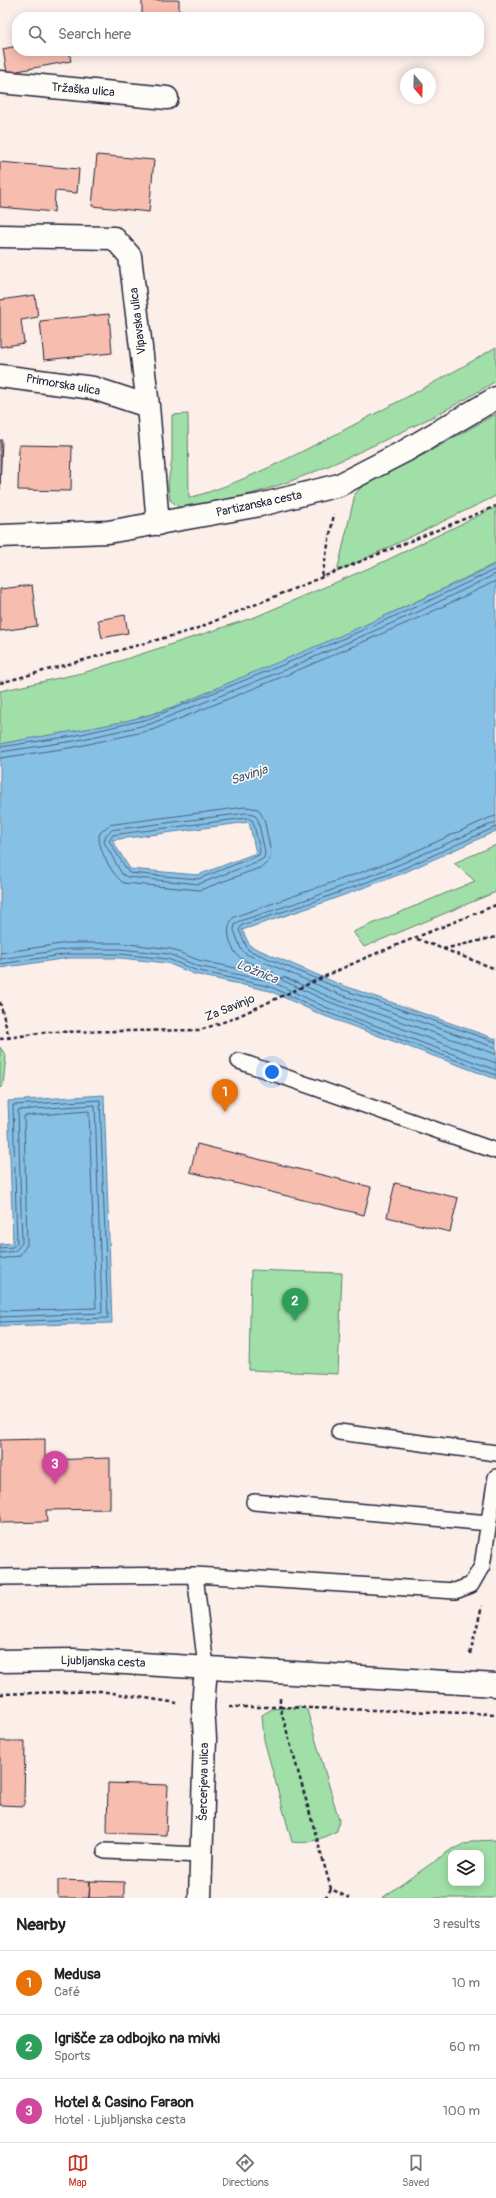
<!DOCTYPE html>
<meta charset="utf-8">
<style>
:root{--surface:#fff;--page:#f2f2f2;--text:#222;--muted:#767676;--line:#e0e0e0;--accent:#c8321e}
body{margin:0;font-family:Pangolin,sans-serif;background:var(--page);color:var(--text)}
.controls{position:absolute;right:12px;bottom:12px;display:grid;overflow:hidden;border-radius:8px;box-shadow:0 2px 10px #0003}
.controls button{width:36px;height:36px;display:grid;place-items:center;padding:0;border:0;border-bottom:1px solid var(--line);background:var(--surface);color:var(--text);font:20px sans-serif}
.compass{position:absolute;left:400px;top:68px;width:36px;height:36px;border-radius:50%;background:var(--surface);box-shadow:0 2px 10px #0003;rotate:161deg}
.you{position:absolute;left:272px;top:1072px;width:14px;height:14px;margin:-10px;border:3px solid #fff;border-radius:50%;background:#1a73e8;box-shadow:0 0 0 6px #1a73e833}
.badge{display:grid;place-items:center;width:26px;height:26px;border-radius:50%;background:var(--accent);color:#fff;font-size:13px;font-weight:700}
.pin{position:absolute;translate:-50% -33px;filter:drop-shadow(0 1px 2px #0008)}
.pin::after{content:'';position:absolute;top:21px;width:14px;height:12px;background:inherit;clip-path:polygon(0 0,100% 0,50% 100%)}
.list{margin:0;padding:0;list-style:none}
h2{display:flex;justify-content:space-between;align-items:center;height:52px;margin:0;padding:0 16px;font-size:17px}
h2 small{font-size:13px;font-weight:400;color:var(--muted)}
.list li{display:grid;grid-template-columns:26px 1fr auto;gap:12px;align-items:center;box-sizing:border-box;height:64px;padding:0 16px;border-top:1px solid var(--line)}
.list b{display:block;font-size:15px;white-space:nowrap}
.list p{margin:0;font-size:13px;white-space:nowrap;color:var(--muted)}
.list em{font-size:13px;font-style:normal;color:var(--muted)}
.icon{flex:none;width:22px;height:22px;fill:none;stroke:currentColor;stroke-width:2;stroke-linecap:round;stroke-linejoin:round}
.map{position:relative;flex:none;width:496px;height:1898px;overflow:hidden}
.search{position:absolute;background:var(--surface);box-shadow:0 2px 10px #0003;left:12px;right:12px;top:12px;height:44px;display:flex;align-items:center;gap:10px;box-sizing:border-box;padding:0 14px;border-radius:16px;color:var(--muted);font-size:15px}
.sheet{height:244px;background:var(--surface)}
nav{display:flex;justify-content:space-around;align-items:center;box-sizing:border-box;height:56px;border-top:1px solid var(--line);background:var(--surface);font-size:11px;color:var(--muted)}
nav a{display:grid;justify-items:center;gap:2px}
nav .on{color:var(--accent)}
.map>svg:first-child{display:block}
.green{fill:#a0dfa7;stroke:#618071;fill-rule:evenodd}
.water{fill:#86c0e5;stroke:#5e81a1;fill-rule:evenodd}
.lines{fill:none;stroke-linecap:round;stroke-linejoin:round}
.shore{stroke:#4a617f;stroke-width:1}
.building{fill:#f7bdaf;stroke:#22223b}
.lane-casing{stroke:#22223b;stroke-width:18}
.street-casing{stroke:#22223b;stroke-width:25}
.secondary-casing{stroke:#22223b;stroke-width:25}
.path{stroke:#22223b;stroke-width:2.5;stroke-dasharray:4 3;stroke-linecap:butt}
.lane{stroke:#fdfcf7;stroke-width:15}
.street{stroke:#fdfcf7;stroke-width:22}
.secondary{stroke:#fdfcf7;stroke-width:22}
.labels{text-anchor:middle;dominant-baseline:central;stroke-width:3;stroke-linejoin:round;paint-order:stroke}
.street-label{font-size:12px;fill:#22223b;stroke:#fdfcf7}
.water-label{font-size:13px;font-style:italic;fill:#455976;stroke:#fdfcf7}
</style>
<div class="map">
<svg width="496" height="1898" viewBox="0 0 496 1898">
<rect width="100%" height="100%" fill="#fcefe9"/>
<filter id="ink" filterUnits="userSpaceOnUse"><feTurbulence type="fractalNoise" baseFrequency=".025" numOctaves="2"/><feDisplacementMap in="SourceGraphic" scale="8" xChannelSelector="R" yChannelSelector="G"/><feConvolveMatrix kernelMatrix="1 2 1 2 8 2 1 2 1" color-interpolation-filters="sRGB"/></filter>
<g filter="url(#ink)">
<path class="green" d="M496,347V381C456,406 413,427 370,447C309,476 247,501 180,508L170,500L168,483L172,460V415L188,414L189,498C243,483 295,455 344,430C395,403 447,377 496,347Z
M496,414V496L337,572L355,494L365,483L425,454Z
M496,507V563C413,604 328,643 242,678C213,689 184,704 155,713C104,729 51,734 0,744V691L86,672L255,617L383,562Z
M496,845V892L364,947L353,932L475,881L454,863Z
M0,1047L6,1056L3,1085L0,1088Z
M251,1270L342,1273L338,1374L249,1370Z
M300,1706L307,1710L339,1820L337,1831C322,1838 309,1845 292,1842L264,1740L262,1715L272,1709Z
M496,1840V1894L492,1898H382L452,1849L474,1841ZM451,1853H481V1883H451Z"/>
<path class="water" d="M496,564V831L401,874L314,906L242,930L250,946L339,984L496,1039V1079L322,1015L270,991L194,974L167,963L120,958H69L0,968V744C49,734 98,729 146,716C178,707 216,688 247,675C331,641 414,604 496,564ZM249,822L256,853L198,875L130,869L112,840Z
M104,1095L112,1323L0,1326V1244L13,1243L8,1101Z"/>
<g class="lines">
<path class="shore" d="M0,747L73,736L148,719L285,664L420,605L496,569
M0,752L74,741L150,724L287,669L422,610L496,574
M0,758L75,747L152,730L289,674L425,615L496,581
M246,807L258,809L264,819L271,853L269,861L262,867L200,890L124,883C113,877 95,845 100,833L109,825Z
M247,813L254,814L258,820L265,852L264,858L259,861L199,884L127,877L122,874L104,842L106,835L112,830Z
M248,818L253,821L260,851L259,855L198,879L129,873L109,841L113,835Z
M496,822L398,865L311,898L240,921L235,924L234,930L241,949L246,954L336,993L496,1048
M496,827L400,870L313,902L242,925L239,930L248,950L338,988L496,1042
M0,953L67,943H121L171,949L198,960L273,976L274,973C264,968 252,965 242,959C230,951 223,928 234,917L396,860L489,818L496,816
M0,959L69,949H120L169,954L197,966L273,982L325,1007L496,1070
M0,964L69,954H120L168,959L195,970L271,987L323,1011L496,1075
M496,1054L334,999L284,977L281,978L282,980L327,1001L496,1063
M0,1248L13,1247L17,1243L13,1105L100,1100L108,1318L0,1322
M0,1253L15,1251L22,1243L18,1110L95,1105L102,1313L0,1317
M0,1259L19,1256L27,1245L24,1116L89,1111L96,1308L0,1311"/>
</g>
<path class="building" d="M142,0H179V17H142Z
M17,46V51H69L71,61L7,73L3,49Z
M97,155L154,160L149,212L92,206Z
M0,162L79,169L77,193L55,191L54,212L0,207Z
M35,295L38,317L21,320L24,343L0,347V300Z
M109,314L112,353L44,360L40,321Z
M0,440H2L0,490Z
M19,445L72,446L71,491L18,490Z
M32,585L37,626L0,631V589Z
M125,615L128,633L102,638L98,620Z
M197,1144L371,1187L364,1215L190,1172Z
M395,1183L458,1198L450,1232L387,1217Z
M45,1439V1460L110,1458V1509L46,1510L47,1522L0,1523V1440Z
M0,1741H25L24,1806L0,1805Z
M108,1783L168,1785L166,1835L107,1833Z
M58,1880L90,1881L89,1898H58Z
M90,1881L124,1882V1898H89Z"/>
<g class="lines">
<g class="lane-casing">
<path id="lane" d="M239,1061L496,1151
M339,1432L496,1453
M254,1502L489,1523
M195,1575L455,1591L471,1585L482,1566L496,1477
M0,1577L195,1575L206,1667
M105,1851L202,1855"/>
</g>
<g class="street-casing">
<path id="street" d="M0,82L167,98
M0,236L114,238L130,256L148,406L158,524
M0,376L93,388L148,406
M200,1898L205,1739L203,1707L206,1667"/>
</g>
<g class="secondary-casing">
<path id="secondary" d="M0,536L108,532L260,505L339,485L405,451L496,398
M0,1661L74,1660L496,1685"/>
</g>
<path class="path" d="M322,576L334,514
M0,683L193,630L496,506
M417,939L496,969
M443,949L496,937
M0,1002L9,1038
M0,1039L48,1032L200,1030L232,1019L365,958L496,905
M470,1654L482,1606
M0,1694L100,1691L177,1703
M229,1707H280V1698
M331,1889L280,1707L496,1714
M325,1898L331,1889L349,1898"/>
<use href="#lane" class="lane"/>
<use href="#street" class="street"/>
<use href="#secondary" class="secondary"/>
</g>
</g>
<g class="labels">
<g class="street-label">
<text transform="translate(83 90) rotate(5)">Tržaška ulica</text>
<text transform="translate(138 321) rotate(-97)">Vipavska ulica</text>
<text transform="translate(63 385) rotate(10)">Primorska ulica</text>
<text transform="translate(259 504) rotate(-12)">Partizanska cesta</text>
<text transform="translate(230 1008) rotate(-22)">Za Savinjo</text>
<text transform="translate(103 1662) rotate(2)">Ljubljanska cesta</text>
<text transform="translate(204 1782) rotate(-89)">Šercerjeva ulica</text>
</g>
<g class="water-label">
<text transform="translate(249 775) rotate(-18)">Savinja</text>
<text transform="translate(257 972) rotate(22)">Ložnica</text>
</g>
</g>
</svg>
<div class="controls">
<button><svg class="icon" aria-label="layers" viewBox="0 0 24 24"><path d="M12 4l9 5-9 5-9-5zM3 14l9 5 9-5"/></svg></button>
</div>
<svg class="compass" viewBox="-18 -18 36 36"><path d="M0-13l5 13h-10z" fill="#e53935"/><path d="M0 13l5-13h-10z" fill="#767676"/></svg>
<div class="you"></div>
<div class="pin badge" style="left:225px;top:1112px;background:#e8710a">1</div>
<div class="pin badge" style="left:295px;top:1321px;background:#2e9e5b">2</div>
<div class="pin badge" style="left:55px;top:1484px;background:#d1479c">3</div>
<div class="search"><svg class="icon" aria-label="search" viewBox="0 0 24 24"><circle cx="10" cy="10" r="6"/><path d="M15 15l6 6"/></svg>Search here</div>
</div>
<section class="sheet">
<h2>Nearby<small>3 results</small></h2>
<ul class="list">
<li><span class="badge" style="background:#e8710a">1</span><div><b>Medusa</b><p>Café</p></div><em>10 m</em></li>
<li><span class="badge" style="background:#2e9e5b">2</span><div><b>Igrišče za odbojko na mivki</b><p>Sports</p></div><em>60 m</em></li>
<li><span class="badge" style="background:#d1479c">3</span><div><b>Hotel &amp; Casino Faraon</b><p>Hotel · Ljubljanska cesta</p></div><em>100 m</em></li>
</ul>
</section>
<nav>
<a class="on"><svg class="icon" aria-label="map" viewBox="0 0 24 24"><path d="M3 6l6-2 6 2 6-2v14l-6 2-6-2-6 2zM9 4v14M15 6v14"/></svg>Map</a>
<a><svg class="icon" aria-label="directions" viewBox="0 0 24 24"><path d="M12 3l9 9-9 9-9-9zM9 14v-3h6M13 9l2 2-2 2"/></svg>Directions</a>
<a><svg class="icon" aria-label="saved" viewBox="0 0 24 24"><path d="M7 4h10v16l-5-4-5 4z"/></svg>Saved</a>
</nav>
